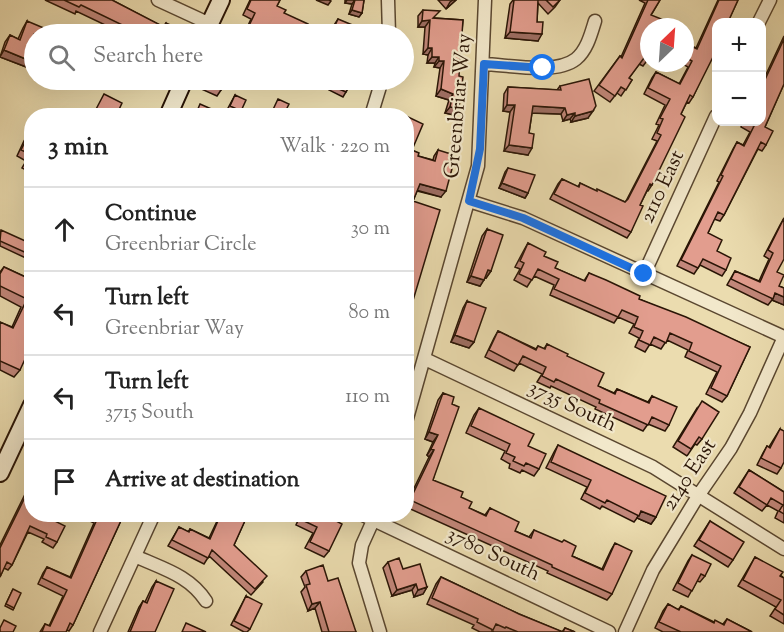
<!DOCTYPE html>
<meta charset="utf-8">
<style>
:root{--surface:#fff;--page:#f2f2f2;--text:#222;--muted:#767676;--line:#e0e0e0}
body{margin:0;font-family:"Sorts Mill Goudy",serif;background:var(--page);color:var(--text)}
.controls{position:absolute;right:18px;top:18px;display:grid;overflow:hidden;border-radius:12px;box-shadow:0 6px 24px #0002}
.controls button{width:54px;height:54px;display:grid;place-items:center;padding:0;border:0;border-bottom:2px solid var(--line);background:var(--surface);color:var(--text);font:30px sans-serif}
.compass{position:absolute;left:640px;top:18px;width:54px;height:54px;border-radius:50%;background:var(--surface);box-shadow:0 6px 24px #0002;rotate:25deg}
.stop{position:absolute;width:18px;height:18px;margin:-14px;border:4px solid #1a73e8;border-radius:50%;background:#fff}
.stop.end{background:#1a73e8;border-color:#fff;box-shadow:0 2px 6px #0008}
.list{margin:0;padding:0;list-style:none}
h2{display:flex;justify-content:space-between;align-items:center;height:78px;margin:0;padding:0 24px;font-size:26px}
h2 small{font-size:20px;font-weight:400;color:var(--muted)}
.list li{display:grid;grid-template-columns:39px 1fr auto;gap:18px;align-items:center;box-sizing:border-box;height:84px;padding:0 24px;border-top:2px solid var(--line)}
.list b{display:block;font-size:22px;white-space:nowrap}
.list p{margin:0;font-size:20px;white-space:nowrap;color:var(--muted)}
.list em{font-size:20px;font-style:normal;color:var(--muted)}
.icon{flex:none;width:33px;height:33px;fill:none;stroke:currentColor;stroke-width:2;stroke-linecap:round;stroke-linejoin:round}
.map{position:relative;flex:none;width:784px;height:632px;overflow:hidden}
.search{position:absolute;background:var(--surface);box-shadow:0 6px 24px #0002;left:24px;top:24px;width:390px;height:66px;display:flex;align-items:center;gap:15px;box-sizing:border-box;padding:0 21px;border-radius:33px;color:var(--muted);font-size:22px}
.panel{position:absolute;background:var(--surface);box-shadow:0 6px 24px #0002;left:24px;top:108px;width:390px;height:414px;border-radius:24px}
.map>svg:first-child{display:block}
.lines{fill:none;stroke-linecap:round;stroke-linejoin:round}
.street-casing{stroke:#5a4730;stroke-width:15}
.secondary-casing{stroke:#2a1506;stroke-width:20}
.street{stroke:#f2e8cb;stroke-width:12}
.secondary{stroke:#f2e8cb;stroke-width:16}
.wall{fill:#c2877a;stroke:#2a1506;stroke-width:1.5}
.shaded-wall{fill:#9e6e63;stroke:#2a1506;stroke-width:1.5}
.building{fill:#e29d8e;stroke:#2a1506;stroke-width:1.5}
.route{stroke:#1a73e8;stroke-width:8}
.labels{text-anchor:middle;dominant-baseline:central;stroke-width:4.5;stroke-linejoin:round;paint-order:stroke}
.street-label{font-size:21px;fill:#2a1506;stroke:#f2e8cb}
</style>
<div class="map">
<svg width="784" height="632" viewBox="0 0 784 632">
<rect width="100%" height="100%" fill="#ebdcaf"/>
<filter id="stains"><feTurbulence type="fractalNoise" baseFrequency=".00333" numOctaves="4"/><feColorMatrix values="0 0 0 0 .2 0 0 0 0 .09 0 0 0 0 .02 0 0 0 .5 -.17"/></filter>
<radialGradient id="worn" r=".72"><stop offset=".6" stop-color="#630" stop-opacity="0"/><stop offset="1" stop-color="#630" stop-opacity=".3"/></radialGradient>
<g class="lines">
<g class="street-casing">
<path id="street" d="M158,0L210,24
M388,0L389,34
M759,22L770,0
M484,64C509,65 556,75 576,59C587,50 591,34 595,21
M371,116L382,80
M469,201L523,218L784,337
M644,274L716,116
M425,359L653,467L784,549
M406,422L478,166L485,0
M361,514L609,632
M376,514L362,545L359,563L380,632
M135,556C163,569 189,575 206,601
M100,632L154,514
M625,632L653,570L698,496L731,448L750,413L784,337"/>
</g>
<g class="secondary-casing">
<path id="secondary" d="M205,34L221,0
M168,116L184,80
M0,473L32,405"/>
</g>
<use href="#street" class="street"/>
<use href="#secondary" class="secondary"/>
</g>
<path class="wall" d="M45,0H112L163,27L166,23L171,34H124L76,11L75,14Z
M250,0H280L277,6L304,34H284L281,33V34H244L251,19L243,15Z
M345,0H364L362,13L359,17L349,14L352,4L345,3Z
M438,0H456L446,9Z
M513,0H560L555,7L548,14L538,3L537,22L538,41L505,38L510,4Z
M639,0H660L651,15L649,58L643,66L639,64L629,78L632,80L621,96L617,93L610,102L594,91L620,56L621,57L645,3Z
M718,0H738L693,97L689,103L687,102L681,114L652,185L648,191H647L640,205L631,232L627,238L550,199L558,184L562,179L578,187L580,183L596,191L625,202L626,201L657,141L652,139L659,125L656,124L665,105L644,94L652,78L656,72L679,84L688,67L681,63H685V43L696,48Z
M423,10L435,18L463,20L454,115L445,113L449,100L436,96L440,68L434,67L435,63H427L428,55L423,54L425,27H418V16Z
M338,19L360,34H330L334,25Z
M27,21L33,62L29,68L0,57L5,42L10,35L18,39L23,28Z
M784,36V84L765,127L766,145L762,151L758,149L724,215L720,221L714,219L708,233L726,270L722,276L700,265L694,274L677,266L719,182L717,181L733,149L737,142L743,145L750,132L741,127L743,122H762V83Z
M203,80H226L221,90L217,96L199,88Z
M246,80H263L259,85Z
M334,80H352L346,92L343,97L329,90Z
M560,86L588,118L571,122L570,119L563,121L561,114L532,113L529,133L528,155L504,151L510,112L503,111L504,94L508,87L557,90Z
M235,95L241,111L238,116L227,110Z
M29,134L32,135V173L22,168L26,161L17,156L24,141Z
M412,150L418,156L433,160L434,156L438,150L441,197L417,191L413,201Z
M508,168L528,193L525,198L499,188L505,172Z
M784,218L777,272L779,286L784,288V305L772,300L768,305L727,285L735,271L759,281L769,259L764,256L780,225Z
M487,229L491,271L486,278L485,277L480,286L467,282L482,236Z
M0,231L32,254L28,259L0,246Z
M528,243L544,256L555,268L584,281L589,273L639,299L750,347L727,396L722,402L706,394L717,372L685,357L688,350L667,340L661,349L650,344L645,352L635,347L639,338L629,333L634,324L618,317L614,323L550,295L554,285L534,276L527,287L514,280L520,269L515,267L524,250Z
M4,267L32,280L20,370L14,377L0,370V322L12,327L21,307L0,296V272Z
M467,301L474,342L469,348L451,342L463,308Z
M498,331L536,349L538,346L544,349L547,344L567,356L598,386L614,393L617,389L648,402L652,396L669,425L665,431L648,424L643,431L595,409L596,407L551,386L550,388L537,382L542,374L519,363L514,371L485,357L494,338Z
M443,393L452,404L433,480L461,497L469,508L485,515L490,508L515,531L529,537L534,530L572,556L602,569L611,550L615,543L612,594L607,600L547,573L548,571L406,507V505L429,457L427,455L433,442L425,439L438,400Z
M479,408L528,446L539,469L534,476L522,470L520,473L509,468L510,464L501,459L505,451L466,433L474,415Z
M697,408L702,439L697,445L695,444L687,456L673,447Z
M780,429L781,468L777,474L757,465L763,453L767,446L769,447Z
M558,445L656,517L651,524L637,518L634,522L602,506L600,509L581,499L587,487L546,468L554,452Z
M749,470L784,492V523L775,518L778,511L767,505L762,511L734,493Z
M32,480V514L57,542L53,548L42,542L44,539L28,532L12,565L8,570L4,568L0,577V545Z
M76,514H124L73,625L69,631L67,630L66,632H40L45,624L49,626L63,596L38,584L43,573L47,567L70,577L94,523Z
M221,514H253L251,518L247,516L234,545L263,582L251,595L209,556L204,564L168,546L179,527L188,532L190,529L209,538L218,519Z
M301,514H323L329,551L324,557L305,548L313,533L296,525Z
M710,521L733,560L728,567L694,546Z
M692,555L705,576L700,582L697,581L688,597L673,590L688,561Z
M755,557L784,578V624L770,616L776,607L738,586Z
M388,562L427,587L423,594L414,597L412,590L392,596L383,568Z
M306,571L328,581L356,632H322L315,608L308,611L301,592L305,587L301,577Z
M441,577L519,614L562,632L565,628L575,632H494L492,631V632H480L472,628L474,625L427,604L436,584Z
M156,581L155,632H128L139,607L143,601L145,602L152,587Z
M13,589L14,608L13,610L5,606Z
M246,596L250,629L247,632H244L231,625Z
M668,604L678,610L681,606L714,622L723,624L727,619L752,632H663L655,628L663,611Z"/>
<path class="shaded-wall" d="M316,0H329L331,1L328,5Z
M347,0H355L352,4L345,3Z
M453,0H456L446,9L450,2Z
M352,10L362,13L359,17L349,14Z
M430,20L425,27H418L422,21Z
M510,32L542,34L538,41L505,38Z
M428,48H432L428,55L423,54Z
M4,50L33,62L29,68L0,57Z
M432,57H439L435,63H427Z
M439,61H444L440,68L434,67Z
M441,89L453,94L449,100L436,96Z
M507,105H515L510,112L503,111Z
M533,106L565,108L561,114L528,113Z
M450,107L459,108L454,115L445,113Z
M593,111L588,118L571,122L575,116Z
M575,113L570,119L563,121L567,115Z
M509,145L532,148L528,155L504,151Z
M502,183L528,193L525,198L499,188Z
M420,184L446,191L441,197L416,190Z
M488,270L491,271L486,278L483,277Z
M471,276L484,280L480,286L467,282Z
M775,293L784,297V305L772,300Z
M455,335L474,342L469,348L451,342Z
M429,432L438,435L433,442L425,439Z
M431,449L434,450L429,457L427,455Z
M641,511L656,517L651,524L637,518Z
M416,584L412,590L392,596L397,590Z
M427,587L423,594L414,597L418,590Z
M320,602L315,608L308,611L312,604Z"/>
<path class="building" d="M64,0H112L164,27L166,23L175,27L171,34H136L137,32L81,5L79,7Z
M251,0H280L277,6L286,10L284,13L308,24L304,34H301L284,27L281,34H245L255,13L247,9Z
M353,0H364L362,13L352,10L355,0Z
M514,0H538L537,22H543L542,34L510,32Z
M546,0H560L553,7Z
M648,0H660L651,15L666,21L663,27H649V58L648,60L644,58L629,78L632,80L626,90L621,87L615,96L599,85L620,56L622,58Z
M719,0H738L728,22H717V49L693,97L690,95L681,114L685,117L652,185L650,184L640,205L643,206L631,232L554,194L562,179L579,187L580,183L597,191V189L625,202L628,199L661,135L657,133L663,119L660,118L670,99L648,88L656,72L680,84L692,61L685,57V43L697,49Z
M423,10L440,11L433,18L463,20L459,76L463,77L459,108L450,107L453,94L441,89L444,61H439V57H432V48H428L430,20L422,21Z
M338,19L362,29L360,34H334L336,31L333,30Z
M27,21L46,29L44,34H34V59L33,62L4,50L10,35L20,40Z
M784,39V84L765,127L773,131L766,145L761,142L724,215L718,212L708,233L722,240L717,251L731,258L726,270L703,259L698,268L681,260L723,176L721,175L737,142L744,146L754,126L746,122H762V86Z
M589,79L596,106L593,111L575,116V113L567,115L565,108L533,106L529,133L534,134L532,148L509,145L515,105H507L508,87L561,90L560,86Z
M204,80H226L221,90L203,82Z
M335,80H352L346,92L332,86Z
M104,94L122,103L116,116L93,115Z
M235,95L246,100L241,111L230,106Z
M278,99L289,104L283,116H270Z
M200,104L225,115V116H195Z
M406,116L423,124L412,150L419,153L418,156L435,161L438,150L451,154L448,164L453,165L446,191L420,184L413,201L440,210L406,324Z
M29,134L32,135V164L27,162L30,154L21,150Z
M508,168L535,175L528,193L502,183Z
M784,218V259L777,272L784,275L779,286L784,288V297L775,293L773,299L731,279L735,271L760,282L773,253L768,250Z
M487,229L503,235L491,271L488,270L484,280L471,276Z
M1,230L32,244L31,255L0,241Z
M528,243L546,252L544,256L558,262L555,268L585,281L589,273L606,280L640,296L639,299L686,317L750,347L727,396L711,388L721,366L689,351L692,343L670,333L666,343L654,337L650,345L639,340L643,331L634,327L638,317L622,310L618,317L554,289L559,279L538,269L532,280L519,274L524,263L520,261Z
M4,267L32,280V344L20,370L0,361V322L13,328L27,299L0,286V274Z
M467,301L486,308L474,342L455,335Z
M498,331L536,350L538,346L545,349L547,344L568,354L567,356L604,373L598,386L615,394L617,389L649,403L652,396L677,407L669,425L652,417L648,425L599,403L600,400L556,379L554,382L542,376L546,367L523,356L518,365L489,350Z
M443,393L454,397L452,404L459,407L433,480L463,492L461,497L472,502L469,508L486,516L490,508L519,522L515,531L531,538L534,530L562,542L564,540L576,546L572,556L603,570L615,543L632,551L612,594L552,567V565L410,500L434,450L431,449L438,435L429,432Z
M702,401L719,412L702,439L699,437L691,449L678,441Z
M479,408L534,434L528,446L546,454L539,469L526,463L524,466L513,461L515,457L506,453L510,444L471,426Z
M780,429L784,431V462L781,468L761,458L767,446L770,448Z
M558,445L666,496L656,517L641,511L639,516L607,500L605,503L585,493L591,480L551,462Z
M749,470L784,492V514L779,511L783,505L771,498L767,505L739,487Z
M32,483V514H41L65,526L57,542L46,537L47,534L30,526L12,565L7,562L0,577V548Z
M93,514H124L73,625L70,623L66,632H42L45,624L50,626L67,590L42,578L47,567L71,578L98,517Z
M221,514H248L234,545L267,576L255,589L212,550L208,558L172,540L179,527L189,532L190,529L210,539Z
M302,514H323L342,524L329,551L310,542L317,527L300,519Z
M710,521L744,542L733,560L699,540Z
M692,555L711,564L705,576L701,574L692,591L678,583Z
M755,557L783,572L780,576L784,578V615L775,609L781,600L743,580Z
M399,558L403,569L420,564L427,587L418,590L416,584L397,590L388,562Z
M323,565L328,581L338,578L356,632H329L320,602L312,604L306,585L310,584L306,571Z
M441,577L519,614L563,632L565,628L575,632H518L506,627L505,628L496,624L493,630L477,622L478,619L432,598Z
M156,581L174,589L155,632H130L143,601L147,603Z
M13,589L21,593L14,608L6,604Z
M246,596L262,604L250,629L234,621Z
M668,604L679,610L681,606L714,623L715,620L724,625L727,619L752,632H681L659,622Z
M4,620L16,626L13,632H0V628Z
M186,623L206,632H182Z"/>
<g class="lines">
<path class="route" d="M543,68L484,64L480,149L469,201L523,218L644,274"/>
</g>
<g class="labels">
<g class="street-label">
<text transform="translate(459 106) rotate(-85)">Greenbriar Way</text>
<text transform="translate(663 187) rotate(-65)">2110 East</text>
<text transform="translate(572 407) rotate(25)">3735 South</text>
<text transform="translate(690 475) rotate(-57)">2140 East</text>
<text transform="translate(493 555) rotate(25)">3780 South</text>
</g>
</g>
<rect width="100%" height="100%" filter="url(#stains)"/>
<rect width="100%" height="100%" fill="url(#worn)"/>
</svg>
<div class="controls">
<button>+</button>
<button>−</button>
</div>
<svg class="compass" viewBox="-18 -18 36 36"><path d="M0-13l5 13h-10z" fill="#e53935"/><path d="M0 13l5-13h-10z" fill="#767676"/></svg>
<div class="stop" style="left:543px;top:68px"></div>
<div class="stop end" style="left:644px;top:274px"></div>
<div class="search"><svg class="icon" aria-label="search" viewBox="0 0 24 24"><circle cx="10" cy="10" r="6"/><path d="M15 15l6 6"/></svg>Search here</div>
<section class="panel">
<h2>3 min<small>Walk · 220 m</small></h2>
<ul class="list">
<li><svg class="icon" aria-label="ahead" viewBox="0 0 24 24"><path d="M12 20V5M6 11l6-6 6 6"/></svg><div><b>Continue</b><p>Greenbriar Circle</p></div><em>30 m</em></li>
<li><svg class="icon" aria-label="left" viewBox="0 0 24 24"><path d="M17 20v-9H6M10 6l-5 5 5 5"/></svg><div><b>Turn left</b><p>Greenbriar Way</p></div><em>80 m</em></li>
<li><svg class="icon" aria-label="left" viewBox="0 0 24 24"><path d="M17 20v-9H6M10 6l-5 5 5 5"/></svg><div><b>Turn left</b><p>3715 South</p></div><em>110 m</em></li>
<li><svg class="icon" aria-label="arrive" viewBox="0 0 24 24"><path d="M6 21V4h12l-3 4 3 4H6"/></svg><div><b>Arrive at destination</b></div></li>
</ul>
</section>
</div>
